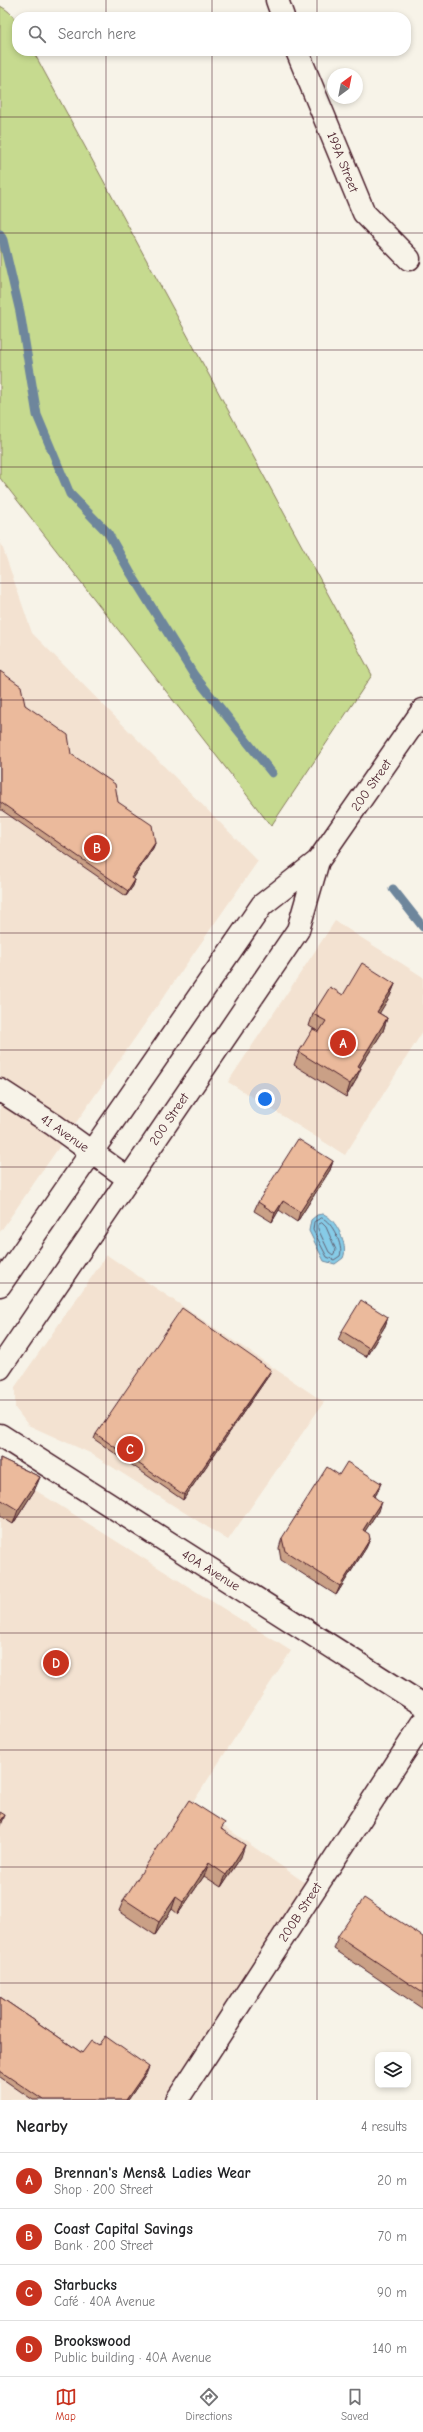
<!DOCTYPE html>
<meta charset="utf-8">
<style>
:root{--surface:#fff;--page:#f2f2f2;--text:#202124;--muted:#757577;--line:#e0e0e0;--accent:#c8321e}
body{margin:0;font-family:"Comic Neue",sans-serif;background:var(--page);color:var(--text)}
.controls{position:absolute;right:12px;bottom:12px;display:grid;overflow:hidden;border-radius:8px;box-shadow:0 2px 6px #0003}
.controls button{width:36px;height:36px;display:grid;place-items:center;padding:0;border:0;border-bottom:1px solid var(--line);background:var(--surface);color:var(--text);font:20px sans-serif}
.compass{position:absolute;left:327px;top:68px;width:36px;height:36px;border-radius:50%;background:var(--surface);box-shadow:0 2px 6px #0003;rotate:32deg}
.you{position:absolute;left:265px;top:1099px;width:14px;height:14px;margin:-10px;border:3px solid #fff;border-radius:50%;background:#1a73e8;box-shadow:0 0 0 6px #1a73e833}
.badge{display:grid;place-items:center;width:26px;height:26px;border-radius:50%;background:var(--accent);color:#fff;font-size:13px;font-weight:700}
.pin{position:absolute;translate:-50% -50%;border:2px solid #fff;box-shadow:0 1px 4px #0006}
.list{margin:0;padding:0;list-style:none}
h2{display:flex;justify-content:space-between;align-items:center;height:52px;margin:0;padding:0 16px;font-size:17px}
h2 small{font-size:13px;font-weight:400;color:var(--muted)}
.list li{display:grid;grid-template-columns:26px 1fr auto;gap:12px;align-items:center;box-sizing:border-box;height:56px;padding:0 16px;border-top:1px solid var(--line)}
.list b{display:block;font-size:15px;white-space:nowrap}
.list p{margin:0;font-size:13px;white-space:nowrap;color:var(--muted)}
.list em{font-size:13px;font-style:normal;color:var(--muted)}
.icon{flex:none;width:22px;height:22px;fill:none;stroke:currentColor;stroke-width:2;stroke-linecap:round;stroke-linejoin:round}
.map{position:relative;flex:none;width:423px;height:2100px;overflow:hidden}
.search{position:absolute;background:var(--surface);box-shadow:0 2px 6px #0003;left:12px;right:12px;top:12px;height:44px;display:flex;align-items:center;gap:10px;box-sizing:border-box;padding:0 14px;border-radius:16px;color:var(--muted);font-size:15px}
.sheet{height:276px;background:var(--surface)}
nav{display:flex;justify-content:space-around;align-items:center;box-sizing:border-box;height:56px;border-top:1px solid var(--line);background:var(--surface);font-size:11px;color:var(--muted)}
nav a{display:grid;justify-items:center;gap:2px}
nav .on{color:var(--accent)}
.map>svg:first-child{display:block}
.built{fill:#f3e2d1}
.green{fill:#c6da8f;stroke:#887c5d}
.water{fill:#86cbe7;stroke:#6e869c}
.lines{fill:none;stroke-linecap:round;stroke-linejoin:round}
.shore{stroke:#626476;stroke-width:1}
.stream{stroke:#6e869c;stroke-width:9}
.street-casing{stroke:#4a1f2b;stroke-width:25}
.secondary-casing{stroke:#4a1f2b;stroke-width:25}
.street{stroke:#f7f3e8;stroke-width:22}
.secondary{stroke:#f7f3e8;stroke-width:22}
.wall{fill:#caa086;stroke:#4a1f2b}
.shaded-wall{fill:#a4826d;stroke:#4a1f2b}
.building{fill:#ebba9c;stroke:#4a1f2b}
.grid{fill:none;stroke:#4a1f2b;stroke-width:1;stroke-opacity:0.55}
.labels{text-anchor:middle;dominant-baseline:central;stroke-width:3;stroke-linejoin:round;paint-order:stroke}
.street-label{font-size:13px;fill:#4a1f2b;stroke:#f7f3e8}
</style>
<div class="map">
<svg width="423" height="2100" viewBox="0 0 423 2100">
<rect width="100%" height="100%" fill="#f7f3e8"/>
<filter id="ink" filterUnits="userSpaceOnUse"><feTurbulence type="fractalNoise" baseFrequency=".025" numOctaves="2"/><feDisplacementMap in="SourceGraphic" scale="8" xChannelSelector="R" yChannelSelector="G"/><feConvolveMatrix kernelMatrix="1 2 1 2 8 2 1 2 1" color-interpolation-filters="sRGB"/></filter>
<g filter="url(#ink)">
<path class="built" d="M0,540L32,633L258,861L0,1232Z
M335,921L423,977V1031L345,1155L228,1082Z
M107,1255L324,1402L228,1540L90,1453L28,1425L15,1408V1387Z
M0,1468L291,1651L192,1804L307,1884L162,2100H0Z"/>
<path class="green" d="M0,6C21,17 17,29 17,51H33L372,675L271,826L0,478Z"/>
<path class="water" d="M323,1214C336,1218 349,1246 343,1258L335,1264L324,1261L309,1231L311,1220L317,1215Z"/>
<g class="lines">
<path class="shore" d="M322,1218C332,1221 344,1247 340,1256L334,1260L327,1257L313,1230L314,1222Z
M322,1223L326,1227L336,1250L333,1255L329,1252L318,1229V1225Z"/>
<path class="stream" d="M0,234L3,240L20,312L37,415L70,494L108,533L130,572L194,675L272,773
M393,889L423,927"/>
<g class="street-casing">
<path id="street" d="M277,0L283,17
M297,51L364,213L409,259
M0,1090L54,1125L129,1179
M0,1435L423,1705
M177,2100L423,1723"/>
</g>
<g class="secondary-casing">
<path id="secondary" d="M0,1285L262,905L318,861L423,710
M0,1368L298,930L318,861"/>
</g>
<use href="#street" class="street"/>
<use href="#secondary" class="secondary"/>
</g>
<path class="wall" d="M0,671L25,705L71,754L118,802L155,843L153,848L133,879L135,880L133,886L126,896L0,809Z
M395,984L390,996L379,1013L387,1018L383,1031L360,1067L356,1080L346,1097L294,1065L299,1052L319,1032L309,1026L313,1014L343,995Z
M333,1161L330,1170L297,1222L279,1210L272,1222L254,1211L258,1202Z
M388,1317L385,1326L366,1357L338,1340L342,1331Z
M269,1375L183,1500L94,1439L96,1434Z
M0,1458L40,1477L34,1491L13,1524L0,1516Z
M377,1493L374,1497L378,1511L365,1531L370,1539L366,1548L336,1595L281,1560L279,1548L282,1538Z
M222,1829L241,1857L221,1887L204,1876L178,1914L172,1909L155,1935L119,1911L124,1899Z
M338,1936L423,1937V2009L334,1949Z
M0,1997L82,2053L98,2045L147,2072L128,2100H33L0,2077Z"/>
<path class="shaded-wall" d="M155,843L153,848L130,883L131,878Z
M135,880L133,886L126,896L128,891Z
M395,984L390,996L373,1024L377,1012Z
M387,1018L383,1031L353,1078L358,1066Z
M361,1068L356,1080L346,1097L350,1084Z
M333,1161L330,1170L297,1222L300,1212Z
M283,1201L279,1210L272,1222L275,1213Z
M388,1317L385,1326L366,1357L369,1348Z
M271,1370L269,1375L183,1500L184,1495Z
M40,1477L34,1491L13,1524L18,1510Z
M381,1483L377,1493L369,1505L373,1496Z
M381,1502L378,1511L360,1539L363,1530Z
M370,1539L366,1548L336,1595L340,1586Z
M5,1815L0,1828V1822Z
M245,1845L241,1857L221,1887L226,1875Z
M209,1863L204,1876L178,1914L183,1902Z
M176,1897L172,1909L155,1935L159,1922Z
M149,2067L147,2072L128,2100H126Z"/>
<path class="building" d="M0,671L21,686L25,705L68,735L71,754L115,784L118,802L152,825L155,843L131,878L135,880L128,891L0,802Z
M362,963L395,984L377,1012L387,1018L358,1066L361,1068L350,1084L299,1052L313,1029L319,1032L326,1021L313,1014L330,987L343,995Z
M298,1139L333,1161L300,1212L283,1201L275,1213L258,1202Z
M361,1300L388,1317L369,1348L342,1331Z
M182,1308L271,1370L184,1495L96,1434Z
M0,1458L40,1477L18,1510L0,1499Z
M347,1462L381,1483L373,1496L381,1502L363,1530L369,1534L370,1539L340,1586L285,1551L282,1538L327,1467L339,1475Z
M189,1800L225,1823L221,1829L245,1845L226,1875L209,1863L183,1902L176,1897L159,1922L124,1899Z
M0,1812L5,1815L0,1822Z
M364,1898L423,1937V1993L338,1936Z
M0,1997L82,2053L91,2041L98,2045L105,2036L149,2067L126,2100H43L0,2071Z"/>
</g>
<path class="grid" d="M106,0V17M212,0V17M317,0V17M106,51V2100M212,51V2100M317,51V2100M0,117H423M0,233H423M0,350H423M0,467H423M0,583H423M0,700H423M0,817H423M0,933H423M0,1050H423M0,1167H423M0,1283H423M0,1400H423M0,1517H423M0,1633H423M0,1750H423M0,1867H423M0,1983H423"/>
<g class="labels">
<g class="street-label">
<text transform="translate(343 162) rotate(68)">199A Street</text>
<text transform="translate(371 785) rotate(-55)">200 Street</text>
<text transform="translate(169 1119) rotate(-56)">200 Street</text>
<text transform="translate(65 1133) rotate(35)">41 Avenue</text>
<text transform="translate(211 1570) rotate(32)">40A Avenue</text>
<text transform="translate(300 1912) rotate(-57)">200B Street</text>
</g>
</g>
</svg>
<div class="controls">
<button><svg class="icon" aria-label="layers" viewBox="0 0 24 24"><path d="M12 4l9 5-9 5-9-5zM3 14l9 5 9-5"/></svg></button>
</div>
<svg class="compass" viewBox="-18 -18 36 36"><path d="M0-13l5 13h-10z" fill="#e53935"/><path d="M0 13l5-13h-10z" fill="#757577"/></svg>
<div class="you"></div>
<div class="pin badge" style="left:343px;top:1043px">A</div>
<div class="pin badge" style="left:97px;top:848px">B</div>
<div class="pin badge" style="left:130px;top:1449px">C</div>
<div class="pin badge" style="left:56px;top:1663px">D</div>
<div class="search"><svg class="icon" aria-label="search" viewBox="0 0 24 24"><circle cx="10" cy="10" r="6"/><path d="M15 15l6 6"/></svg>Search here</div>
</div>
<section class="sheet">
<h2>Nearby<small>4 results</small></h2>
<ul class="list">
<li><span class="badge">A</span><div><b>Brennan's Mens&amp; Ladies Wear</b><p>Shop · 200 Street</p></div><em>20 m</em></li>
<li><span class="badge">B</span><div><b>Coast Capital Savings</b><p>Bank · 200 Street</p></div><em>70 m</em></li>
<li><span class="badge">C</span><div><b>Starbucks</b><p>Café · 40A Avenue</p></div><em>90 m</em></li>
<li><span class="badge">D</span><div><b>Brookswood</b><p>Public building · 40A Avenue</p></div><em>140 m</em></li>
</ul>
</section>
<nav>
<a class="on"><svg class="icon" aria-label="map" viewBox="0 0 24 24"><path d="M3 6l6-2 6 2 6-2v14l-6 2-6-2-6 2zM9 4v14M15 6v14"/></svg>Map</a>
<a><svg class="icon" aria-label="directions" viewBox="0 0 24 24"><path d="M12 3l9 9-9 9-9-9zM9 14v-3h6M13 9l2 2-2 2"/></svg>Directions</a>
<a><svg class="icon" aria-label="saved" viewBox="0 0 24 24"><path d="M7 4h10v16l-5-4-5 4z"/></svg>Saved</a>
</nav>
